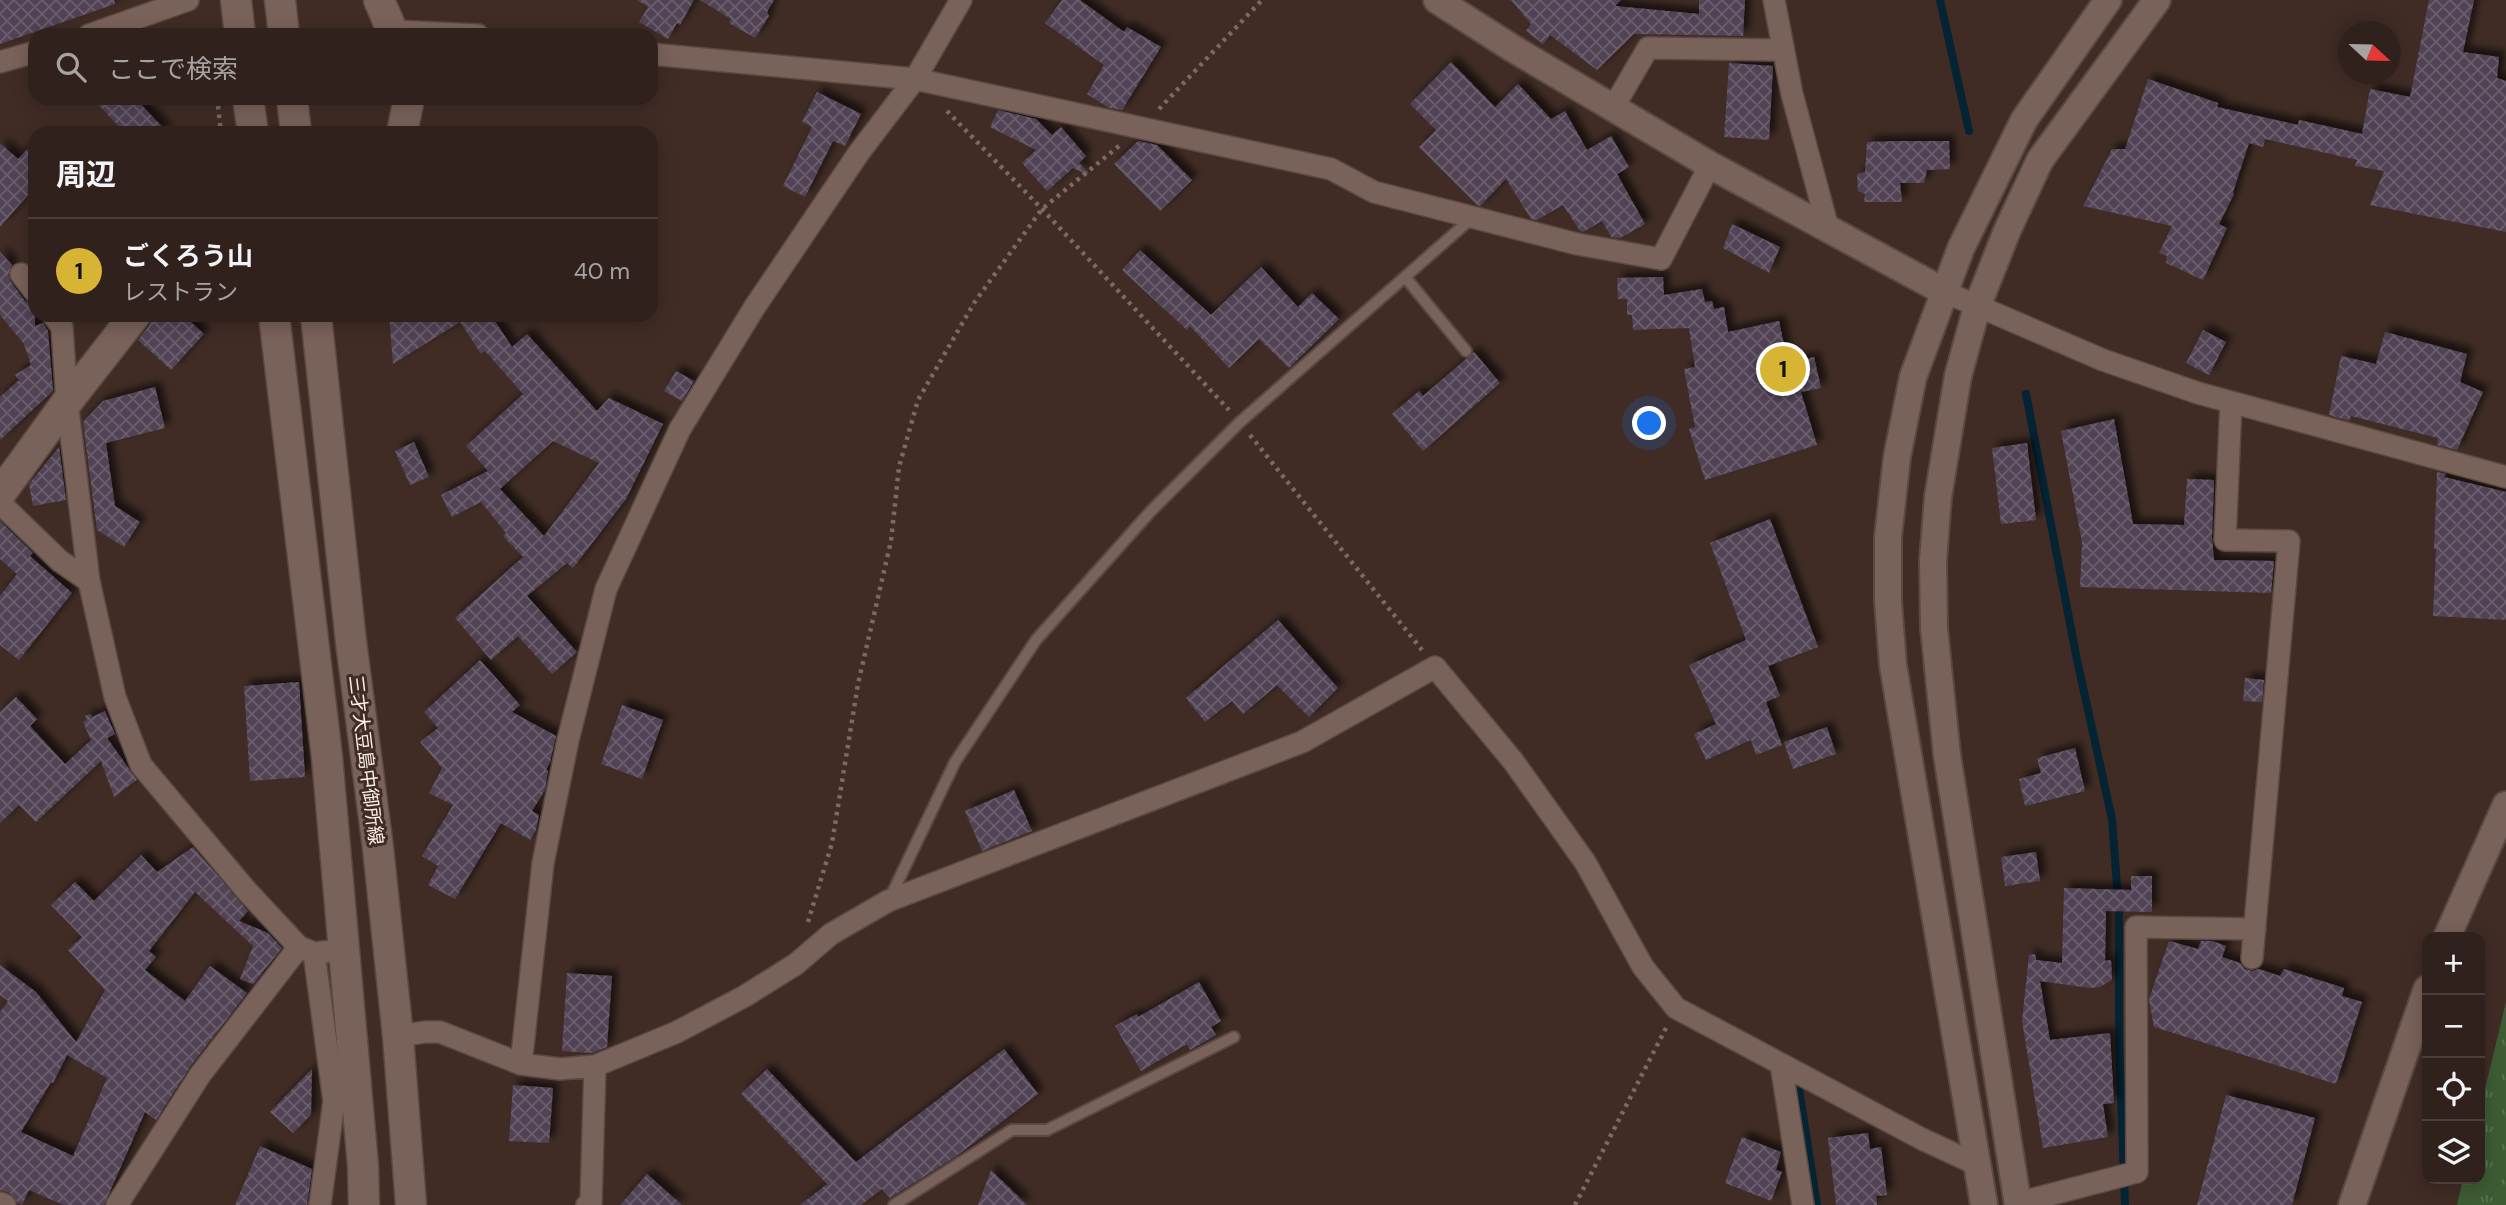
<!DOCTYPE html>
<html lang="ja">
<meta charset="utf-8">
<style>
:root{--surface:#30211c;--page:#382925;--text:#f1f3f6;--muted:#a8a3a3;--line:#4b3e3b;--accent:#d7b434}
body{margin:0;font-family:"DM Sans","Noto Sans JP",sans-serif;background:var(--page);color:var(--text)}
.controls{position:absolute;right:21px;bottom:21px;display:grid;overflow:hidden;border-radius:14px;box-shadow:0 4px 18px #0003}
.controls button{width:63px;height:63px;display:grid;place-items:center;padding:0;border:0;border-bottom:2px solid var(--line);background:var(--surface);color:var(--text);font:35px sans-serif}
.compass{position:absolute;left:2338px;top:21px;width:63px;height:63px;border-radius:50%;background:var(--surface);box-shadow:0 4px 18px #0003;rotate:112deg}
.you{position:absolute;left:1650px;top:424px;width:24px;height:24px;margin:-18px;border:5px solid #fff;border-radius:50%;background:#1a73e8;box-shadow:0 0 0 10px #1a73e833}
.badge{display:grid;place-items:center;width:46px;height:46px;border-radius:50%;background:var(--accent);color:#111;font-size:23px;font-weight:700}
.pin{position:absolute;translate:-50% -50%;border:4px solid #fff;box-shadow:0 2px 7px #0006}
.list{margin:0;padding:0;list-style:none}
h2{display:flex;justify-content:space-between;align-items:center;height:91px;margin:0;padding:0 28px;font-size:30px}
h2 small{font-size:23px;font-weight:400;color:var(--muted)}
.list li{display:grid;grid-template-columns:46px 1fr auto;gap:21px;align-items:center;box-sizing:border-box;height:105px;padding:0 28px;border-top:2px solid var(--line)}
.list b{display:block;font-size:26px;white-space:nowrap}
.list p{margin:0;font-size:23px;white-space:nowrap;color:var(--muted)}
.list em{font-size:23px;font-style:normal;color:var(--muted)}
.icon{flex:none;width:38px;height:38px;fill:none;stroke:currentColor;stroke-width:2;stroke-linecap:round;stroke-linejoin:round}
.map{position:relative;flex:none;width:2506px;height:1205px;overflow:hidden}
.search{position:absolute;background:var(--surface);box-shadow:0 4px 18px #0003;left:28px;top:28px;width:630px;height:77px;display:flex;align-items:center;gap:18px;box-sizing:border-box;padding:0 24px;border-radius:21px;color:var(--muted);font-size:26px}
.panel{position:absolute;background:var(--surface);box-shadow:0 4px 18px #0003;left:28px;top:126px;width:630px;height:196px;border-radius:21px}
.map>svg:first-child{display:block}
.grass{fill:url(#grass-tufts)}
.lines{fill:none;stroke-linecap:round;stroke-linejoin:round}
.stream{stroke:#042333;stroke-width:8}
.building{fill:url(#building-cross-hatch);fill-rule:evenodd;filter:url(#shadow)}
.service-casing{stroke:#5a4943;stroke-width:14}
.minor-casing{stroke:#5a4943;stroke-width:24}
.tertiary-casing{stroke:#5a4943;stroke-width:30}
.secondary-casing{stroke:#5a4943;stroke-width:33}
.path{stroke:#7b6963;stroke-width:4.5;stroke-dasharray:3.5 5;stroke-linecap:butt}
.service{stroke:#79625a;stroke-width:10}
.minor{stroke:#79625a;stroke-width:21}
.tertiary{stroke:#79625a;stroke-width:26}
.secondary{stroke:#79625a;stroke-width:30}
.labels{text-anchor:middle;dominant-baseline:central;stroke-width:6;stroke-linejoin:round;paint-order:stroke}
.street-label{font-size:19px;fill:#fdefea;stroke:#402c25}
</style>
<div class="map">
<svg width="2506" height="1205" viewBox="0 0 2506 1205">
<defs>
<pattern id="grass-tufts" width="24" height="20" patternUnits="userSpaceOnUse" patternTransform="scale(1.75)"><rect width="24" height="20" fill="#3d5c34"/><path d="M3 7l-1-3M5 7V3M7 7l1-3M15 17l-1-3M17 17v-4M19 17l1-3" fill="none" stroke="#5a7452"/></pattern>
<pattern id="building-cross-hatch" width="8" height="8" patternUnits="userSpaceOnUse" patternTransform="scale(1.75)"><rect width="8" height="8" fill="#514354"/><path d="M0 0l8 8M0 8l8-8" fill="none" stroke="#6b5e6d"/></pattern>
<filter id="shadow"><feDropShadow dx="6" dy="-6" stdDeviation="3.5" flood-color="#0009"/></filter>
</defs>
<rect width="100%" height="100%" fill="#402c25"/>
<path class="grass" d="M2506,1002V1205H2457L2463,1179H2480V1110Z"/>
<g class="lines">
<path class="stream" d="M1940,0L1969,131
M2026,394L2077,660L2112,819L2119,912V1040L2125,1205
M1799,1089L1817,1205"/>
</g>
<path class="building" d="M0,0H114L115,4L0,44Z
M637,0H694L680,25L677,23L668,39L639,22L648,7Z
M700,0H774L767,12L769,16L755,38L729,23L731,19Z
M1062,0H1080L1124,32L1127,27L1161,47L1122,110L1109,108L1087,94L1104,65L1045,23Z
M1511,0H1621L1615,6L1699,14V0H1745L1743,36L1634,34L1597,70L1550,35L1543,44L1526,31L1531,24Z
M2429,0H2474L2463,52L2499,57L2497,78L2506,81V232L2370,205L2384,171L2355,166L2357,160L2265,139L2263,147L2249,143L2233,192L2234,194L2219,224L2227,228L2203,280L2166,263L2167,256L2159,253L2172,226L2083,206L2112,149H2125L2148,79L2218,103L2217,107L2298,125L2299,120L2362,134L2370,89L2410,97Z
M1451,62L1495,107L1518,84L1551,119L1565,111L1587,150L1611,136L1629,167L1617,174L1645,224L1620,238L1611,237L1602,221L1583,232L1580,231L1563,205L1537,220L1531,219L1506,179L1480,206L1477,205L1419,147L1436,130L1410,104Z
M1729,63L1773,66L1769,140L1724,137Z
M817,92L861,114L845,146L833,141L805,197L783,186L812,127L802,122Z
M92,98H135L168,133H125Z
M998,110L1036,119L1052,135L1061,127L1086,156L1079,163L1088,172L1086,174L1073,168L1047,191L1022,163L1036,150L990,127Z
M35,141V187L0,227V143L18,159Z
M1138,141L1157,145L1192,180L1160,211L1114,164Z
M1901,141H1949L1950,169L1927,170L1924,183H1900L1902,202H1864L1865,194L1858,191L1857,174L1865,172L1867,142Z
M1732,224L1780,247L1769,273L1723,248Z
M1140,250L1211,315L1261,267L1298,307L1312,293L1339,319L1289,368L1259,339L1229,368L1190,326L1187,330L1122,270Z
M0,252L12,265L8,275L11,282L25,301L35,305V326L43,323L48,331L53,391L0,440V397L19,380L15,375L31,365L24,344L0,315Z
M1663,277L1664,295L1702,289L1705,302L1712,301L1714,309L1724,307L1728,332L1779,321L1788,363L1814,357L1821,388L1801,392L1817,445L1705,480L1689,429L1695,427L1684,369L1695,367L1689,328L1633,330L1632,315H1627V299H1618L1617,278Z
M153,315H183L204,334L171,370L138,340L149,326Z
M389,315H491L512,347L527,334L597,411L609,398L663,424L626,499L573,568L567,563L527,596L577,652L552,674L518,636L491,660L455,618L523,557L503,536L506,533L481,502L452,517L441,495L488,471L466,446L523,394L485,351L481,354L460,322L393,364ZM553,441L599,463L544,536L500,489Z
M2203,330L2226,342L2209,375L2186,363Z
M2385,332L2467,354L2460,382L2483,392L2457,450L2437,445L2438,438L2351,416L2349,421L2329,415L2341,356L2376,364Z
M1474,352L1500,383L1423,451L1392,414L1419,391L1423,396Z
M676,371L694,381L682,401L664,391Z
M155,387L165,428L106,443L115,506L140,522L124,547L97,530L83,422L103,401Z
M2114,419L2133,524L2184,525L2187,479L2214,480L2212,537L2214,560L2274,561L2271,593L2080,587L2082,542L2061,431Z
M414,442L429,477L410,485L395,451Z
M2027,443L2036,520L2001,524L1992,448Z
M59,447L66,500L33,506L29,484Z
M2437,472L2446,474L2444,477L2506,492V620L2433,616L2436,549H2434Z
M1770,519L1818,647L1768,666L1780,696L1766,702L1782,745L1756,755L1751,740L1706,760L1694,734L1716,724L1689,665L1746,640L1710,543Z
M0,521L33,553L30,556L72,593L19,660L0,645V596L17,574L0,559Z
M1278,620L1338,688L1309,717L1277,685L1243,714L1232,701L1205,722L1186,698Z
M480,660L520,705L512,712L556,736L550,762L546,770L548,771L545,790L532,811L539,815L536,830L530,840L501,823L455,899L428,885L438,866L422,856L453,805L429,793L442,768L420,742L438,728L424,712Z
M2245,678L2264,680L2262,702L2243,701Z
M299,682L305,777L250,781L244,686Z
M16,697L37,719L30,726L65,764L91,740L83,722L87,720L85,716L90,714L92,717L105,711L115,734L107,738L137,780L114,797L101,761L36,822L19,805L0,823V712Z
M622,705L663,720L642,779L601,764Z
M1827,727L1836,754L1793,769L1784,742Z
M2075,748L2085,791L2025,806L2019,779L2041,773L2037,758Z
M1014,790L1032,831L982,851L965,811Z
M193,847L248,911L239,921L268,933L282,948L253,984L240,979L253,946L195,892L149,951L156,957L145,970L185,1001L210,966L247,993L190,1067L156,1120L145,1112L104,1205H64L29,1190L22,1205L18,1203L10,1193L0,1190V1012L8,1001L0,995V965L36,992L76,1042L105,990L68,950L82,937L51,905L75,882L94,901L141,855L157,872ZM67,1055L107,1078L73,1156L21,1132L51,1082L53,1083Z
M2036,852L2040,881L2005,886L2001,857Z
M2131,876H2152V912L2106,911L2105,961L2111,960L2112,980L2100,987L2090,988L2040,981L2050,1040L2110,1033L2114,1103L2103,1104L2108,1137L2043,1148L2022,1021L2029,955L2035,954L2036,960L2062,963L2064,888L2131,890Z
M2169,941L2198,949L2201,941H2212L2226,946L2222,957L2240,963L2245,969L2252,971L2259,969L2280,976L2284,969L2344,988L2342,996L2362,1002L2336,1084L2154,1027L2149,999Z
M567,973L612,976L607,1047L592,1053L562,1051Z
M1199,982L1221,1021L1211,1027L1216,1035L1190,1050L1187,1044L1141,1071L1115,1026L1137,1014L1138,1017Z
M1004,1049L1038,1094L955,1157L890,1198L882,1189L861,1205H800L827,1184L741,1094L767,1069L856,1162Z
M312,1069L311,1115L293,1133L270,1112Z
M513,1085L553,1088L549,1143L509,1141Z
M2226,1095L2315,1118L2292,1205H2197Z
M1868,1133L1870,1149L1881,1147L1887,1195L1876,1196L1877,1205H1836L1828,1138Z
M1742,1137L1781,1152L1776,1170L1782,1172L1771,1201L1725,1183Z
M260,1146L312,1169L307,1205H235Z
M991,1170L1027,1205H978Z
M647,1174L682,1205H620Z"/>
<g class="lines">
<g class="service-casing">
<path id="service" d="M1405,277L1466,351
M889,900L955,762L1036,640L1150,512L1240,422L1472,218
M894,1205L1012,1130H1047L1234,1037"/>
</g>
<g class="minor-casing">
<path id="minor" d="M1774,0L1792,94L1828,228
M393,31L478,35
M89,35L188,0
M651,54L915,79L1331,169L1374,192L1577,244L1661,259L1710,165
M0,62L35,52
M1613,108L1648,48L1783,50
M21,274L35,292
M1945,292L2103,360L2198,393L2506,477
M53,315L62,327L67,402L89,581
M2231,402L2225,540L2289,541L2252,958
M0,503L60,561L89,581L115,697L141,765L246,890L299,947L314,953L343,950
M314,953L334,1101L320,1205
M398,1036L425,1032H440L521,1064L560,1069L595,1066L677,1032L745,996L796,964L831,934L888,901L1302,742L1435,667L1513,761L1585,862L1643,967L1676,1008L1922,1139L1978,1165
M521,1064L543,863L568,740L606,589L680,429L754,308L858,154L915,79L961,0
M1781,1064L1803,1205
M0,1203L5,1205
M2018,1203L2137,1172L2136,927L2255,929
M117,1205L200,1075L299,947
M587,1205L591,1202L595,1066"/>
</g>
<g class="tertiary-casing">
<path id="tertiary" d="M1437,0L1512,48L1710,165L1945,292
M2447,937L2506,805
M1984,1205L1893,665L1888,601V537L1897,457L1913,377L1961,248L2024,120L2108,0
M2018,1205L1947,755L1934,628L1933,561L1938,497L1958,376L1977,307L2007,231L2040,160L2157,0
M2352,1205L2427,989"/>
</g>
<g class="secondary-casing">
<path id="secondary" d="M236,0L240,35
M280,0L284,35
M379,0L394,35
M248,98L253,133
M292,98L296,133
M402,133L409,98
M274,315L327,757L363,1166L364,1205
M316,315L351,642L378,848L398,1036L411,1205
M0,494L67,402L135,315"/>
</g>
<path class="path" d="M339,98V102H356L355,98
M218,106L221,133
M1159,109L1262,0
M947,111L1042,209L1229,410
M1250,435L1422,650
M808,922L832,843L858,684L891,541L899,467L918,400L974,303L1042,209L1119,146
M1575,1205L1666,1028"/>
<use href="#service" class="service"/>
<use href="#minor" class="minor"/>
<use href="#tertiary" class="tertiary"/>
<use href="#secondary" class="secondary"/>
</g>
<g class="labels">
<g class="street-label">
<text transform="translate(366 760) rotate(83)">三才大豆島中御所線</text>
</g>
</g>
</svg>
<div class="controls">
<button>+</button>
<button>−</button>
<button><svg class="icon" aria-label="locate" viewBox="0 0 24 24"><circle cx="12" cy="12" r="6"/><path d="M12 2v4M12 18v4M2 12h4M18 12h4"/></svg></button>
<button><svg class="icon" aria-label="layers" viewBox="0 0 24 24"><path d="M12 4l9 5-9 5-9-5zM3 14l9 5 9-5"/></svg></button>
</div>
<svg class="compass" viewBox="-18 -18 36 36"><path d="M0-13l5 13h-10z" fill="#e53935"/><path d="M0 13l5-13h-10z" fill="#a8a3a3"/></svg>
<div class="you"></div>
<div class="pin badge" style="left:1783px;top:369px">1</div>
<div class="search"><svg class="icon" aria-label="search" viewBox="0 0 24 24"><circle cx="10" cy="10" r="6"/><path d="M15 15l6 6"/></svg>ここで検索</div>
<section class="panel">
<h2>周辺<small></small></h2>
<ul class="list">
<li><span class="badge">1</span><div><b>ごくろう山</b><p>レストラン</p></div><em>40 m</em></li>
</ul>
</section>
</div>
